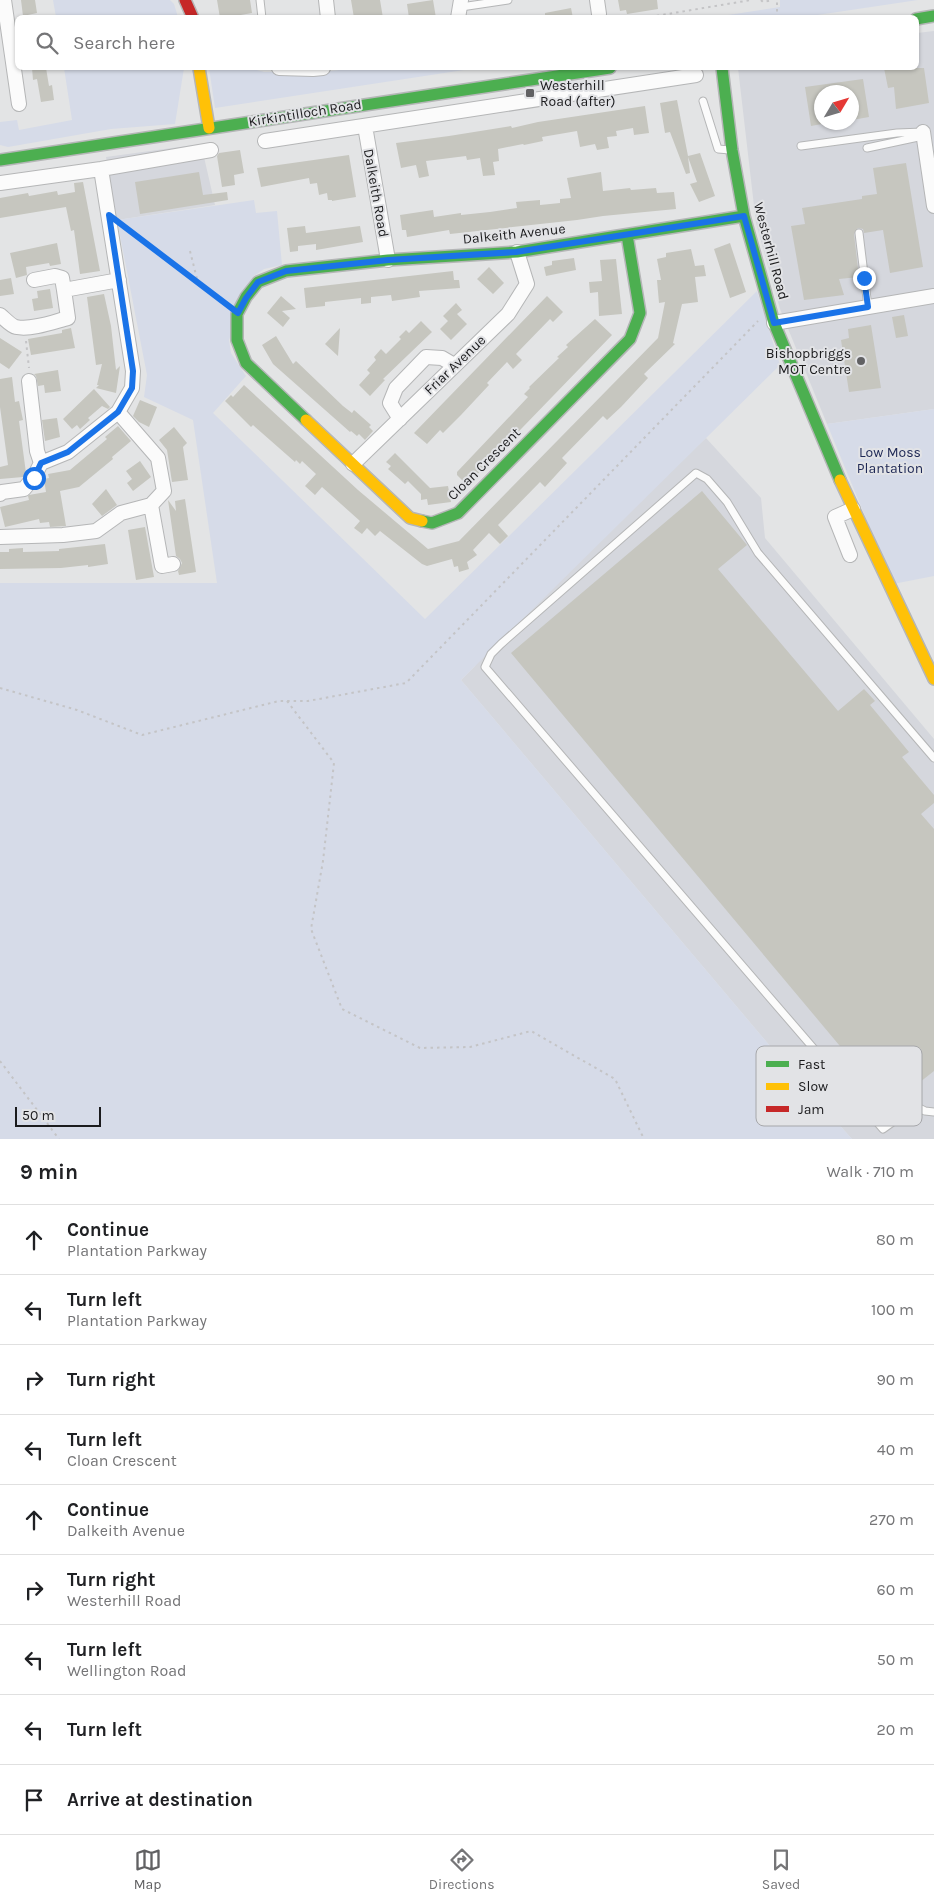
<!DOCTYPE html>
<meta charset="utf-8">
<style>
:root{--surface:#fff;--page:#f2f2f2;--text:#202124;--muted:#757577;--line:#e0e0e0;--accent:#616163}
body{margin:0;font-family:Karla,sans-serif;background:var(--page);color:var(--text)}
.compass{position:absolute;left:814px;top:85px;width:45px;height:45px;border-radius:50%;background:var(--surface);box-shadow:0 1px 4px #0004;rotate:52deg}
.scale{position:absolute;left:15px;bottom:12px;width:86px;box-sizing:border-box;padding-left:5px;border:2px solid #1b1b1d;border-top:0;font-size:14px;line-height:18px;white-space:nowrap;color:#1b1b1d;-webkit-text-stroke:4px #e2e3e6;paint-order:stroke}
.stop{position:absolute;width:15px;height:15px;margin:-11px;border:4px solid #1a73e8;border-radius:50%;background:#fff}
.stop.end{background:#1a73e8;border-color:#fff;box-shadow:0 1px 5px #0008}
.list{margin:0;padding:0;list-style:none}
h2{display:flex;justify-content:space-between;align-items:center;height:65px;margin:0;padding:0 20px;font-size:21px}
h2 small{font-size:16px;font-weight:400;color:var(--muted)}
.list li{display:grid;grid-template-columns:32px 1fr auto;gap:15px;align-items:center;box-sizing:border-box;height:70px;padding:0 20px;border-top:1px solid var(--line)}
.list b{display:block;font-size:19px;white-space:nowrap}
.list p{margin:0;font-size:16px;white-space:nowrap;color:var(--muted)}
.list em{font-size:16px;font-style:normal;color:var(--muted)}
.icon{flex:none;width:28px;height:28px;fill:none;stroke:currentColor;stroke-width:2;stroke-linecap:round;stroke-linejoin:round}
.map{position:relative;flex:none;width:934px;height:1139px;overflow:hidden}
.search{position:absolute;background:var(--surface);box-shadow:0 1px 4px #0004;left:15px;right:15px;top:15px;height:55px;display:flex;align-items:center;gap:12px;box-sizing:border-box;padding:0 18px;border-radius:8px;color:var(--muted);font-size:19px}
.sheet{height:695px;background:var(--surface)}
nav{display:flex;justify-content:space-around;align-items:center;box-sizing:border-box;height:70px;border-top:1px solid var(--line);background:var(--surface);font-size:14px;color:var(--muted)}
nav a{display:grid;justify-items:center;gap:2px}
nav .on{color:var(--accent)}
.map>svg:first-child{display:block}
.built{fill:#d5d7dd;fill-rule:evenodd}
.green{fill:#d6dbe8}
.building{fill:#c6c6bf}
.lines{fill:none;stroke-linecap:round;stroke-linejoin:round}
.lane-casing{stroke:#b5b6b7;stroke-width:9}
.street-casing{stroke:#b5b6b7;stroke-width:16}
.fast-casing{stroke:#b5b6b7;stroke-width:14}
.slow-casing{stroke:#b5b6b7;stroke-width:14}
.jam-casing{stroke:#b5b6b7;stroke-width:14}
.path{stroke:#c4c4c6;stroke-width:2;stroke-dasharray:2.5 4;stroke-linecap:butt}
.lane{stroke:#fbfbfb;stroke-width:7}
.street{stroke:#fbfbfb;stroke-width:14}
.fast{stroke:#4caf50;stroke-width:11}
.slow{stroke:#ffc107;stroke-width:11}
.jam{stroke:#c62828;stroke-width:11}
.route{stroke:#1a73e8;stroke-width:6}
.poi-dot{fill:#616163;stroke:#e2e3e6;stroke-width:2}
.labels{text-anchor:middle;dominant-baseline:central;stroke-width:4;stroke-linejoin:round;paint-order:stroke}
.poi-label{font-size:14px;fill:#1b1b1d;stroke:#e2e3e6;text-anchor:start}
.street-label{font-size:14px;fill:#1b1b1d;stroke:#e2e3e6}
.park-label{font-size:14px;fill:#1e2855;stroke:#e2e3e6}
.key{fill:#e2e3e6;stroke:#a6a7aa;stroke-width:1}
.key-label{font-size:14px;fill:#1b1b1d}
</style>
<div class="map">
<svg width="934" height="1139" viewBox="0 0 934 1139">
<rect width="100%" height="100%" fill="#e3e4e5"/>
<path class="built" d="M934,31V409L827,424L780,309L756,223L738,68H916L917,33ZM822,92H852V122H822Z
M201,144L215,205L117,220L106,157Z
M706,438L761,498L765,538L934,739V1139H852L797,1078L461,680L475,666L488,635Z"/>
<path class="green" d="M53,0H170L174,4L178,17H56Z
M780,0H918L804,17H715L780,7Z
M64,68H184L175,124L111,129L8,147L0,145V122L17,120L19,130L72,120Z
M209,68H249L264,72L332,71L354,68H477L215,108Z
M254,200L256,213L277,211L282,265L264,269L254,276L229,340L231,353L246,376L213,413L425,619L757,291L780,365L461,680L797,1078L852,1139H0V583H217L193,420L144,397L147,375L117,220Z
M934,409V576L893,584L827,424Z"/>
<path class="building" d="M21,0H35L37,13L23,16Z
M217,0H250L252,13L235,16V18H220Z
M351,0H380L383,18H354Z
M433,0L436,18H409L407,4Z
M618,0H657L658,9L627,14L626,10L620,11Z
M571,8L573,18H545V13Z
M32,68H46L49,86L52,85L54,100L41,102L37,79L33,80Z
M884,68H924L929,103L896,109L894,87L888,88Z
M863,79L869,117L852,120V92H822V124L811,126L805,87Z
M677,100L688,156L700,153L715,196L699,202L690,184L697,182L688,157L690,173L686,174L670,132L665,133L660,103Z
M645,106L649,133L634,135L633,128L616,131L617,136L607,137L609,148L597,150L595,144L580,147L577,131L542,137L543,141L524,145L523,144L498,149L499,161L493,162L495,175L483,176L480,158L467,160L466,156L426,161L429,176L419,178L416,165L401,168L396,143L449,136L511,126L512,128L538,122Z
M240,150L244,173L234,175L235,185L222,187L217,156L219,153Z
M349,155L356,197L332,201V200H328L327,193L319,195L317,183L310,184L309,178L261,187L257,168Z
M906,163L923,267L890,273L883,230L864,233L863,229L858,228L854,234L859,277L839,279L844,295L804,300L791,226L805,224L802,208L862,199V196L877,194L873,168Z
M199,172L203,195L227,192L228,200L140,214L135,182Z
M601,172L603,191L630,188L631,190L656,188L657,193L674,192L676,209L603,216L577,220L450,234L449,230L407,237L406,230H402L400,215L433,210L434,217L461,213V215L490,212L517,208L516,202L540,200V205L560,203V199L571,198L567,178Z
M83,182L100,271L80,274L74,230L71,231L66,207L0,218V198L28,193L29,196L57,191L58,195L75,192L74,183Z
M305,226L306,233L360,226L363,242L316,250V244L298,246V251L290,252L287,228Z
M57,243L61,264L50,266L49,263L26,267L27,275L16,278L10,253Z
M730,243L746,292L730,298L714,249Z
M691,249L695,266L704,265L706,276L695,277L698,302L682,304L673,343L675,344L644,374L648,378L621,407L607,420L603,416L562,458L567,463L545,487L540,482L498,525L508,536L500,544L489,533L473,550L477,555L467,562L469,569L459,572L458,566L454,567L452,559L427,566L422,564L380,531L375,536L367,528L362,534L354,528L360,521L322,487L315,495L305,486L316,474L302,461L300,464L296,460L295,462L253,425L251,427L225,401L231,395L233,397L244,385L358,490L428,549L459,541L658,338L665,302L659,303L657,280H661L657,259L666,257V253Z
M574,258L576,270L546,276L544,267L552,265V261Z
M616,259L622,314L599,316L598,292L590,293L589,282L602,281L600,260Z
M489,267L504,283L493,294L477,279Z
M453,271L454,280H459L460,288L419,291L420,297L392,301L391,295L371,297V303L361,304V298L325,302V306L306,308L304,288Z
M11,278L14,294L0,296V280Z
M50,289L53,308L34,311L32,299L38,298L37,291Z
M104,294L111,326L116,370L120,366L116,393L96,388L99,385H97L102,364L96,365L87,297Z
M281,296L296,309L282,311L290,318L283,327L267,313Z
M547,296L563,312L553,322L550,319L516,354L522,360L513,369L507,362L487,383L489,385L461,415L443,433L440,430L427,444L414,433Z
M456,303L462,310L457,314L467,324L451,340L440,329L448,321L443,316Z
M904,315L908,336L896,338L892,317Z
M595,319L612,335L467,485L457,475V472L528,397L524,394L530,388L529,387L559,358L557,357L568,347L566,345Z
M421,321L432,332L383,379L385,380L370,396L359,385L370,373L367,370L376,360L374,357L381,349L386,354L401,339L399,337L406,330L409,333Z
M871,325L881,388L849,392L841,340L849,338L848,329Z
M71,328L75,348L31,355L28,339L62,333V330Z
M340,328L338,356L325,344Z
M276,336L293,364L296,361L343,406L352,413L354,410L371,425L369,427L373,431L365,440L359,434L357,436L351,431L350,432L273,364L262,345Z
M0,338L22,352L9,369L0,363Z
M58,370L61,391L45,393L44,385L38,386L36,376L34,374Z
M12,377L15,402L19,401L23,420L19,421L26,473L23,477L0,479V467L8,465L0,407V379Z
M94,389L110,407L108,409L102,406L88,418L90,420L80,429L77,425L72,429L63,419Z
M140,400L157,407L149,427L139,422L133,416Z
M57,418L60,437L45,441L42,420Z
M118,426L131,441L112,457L113,459L79,487L60,491L66,526L50,527L49,522L40,523L39,519L5,527L0,507L29,500L28,496L29,495L46,492L44,479L49,478L48,474L70,470L107,439L105,437Z
M174,427L187,443L183,447L188,480L172,482L167,450L159,440Z
M395,453L430,488L448,486L451,502L428,505L427,499L421,500V494L408,481L405,484L388,469L391,466L386,462Z
M140,461L151,477L133,491L127,483L132,479L126,471Z
M106,489L117,505L102,516L92,504Z
M702,491L747,545L718,569L838,711L864,689L875,701L870,705L909,752L902,757L934,795V803L921,814L934,829V1071L901,1097L881,1072L870,1082L511,653Z
M185,499L196,572L179,575L178,571L182,563L180,559L176,556L168,500L176,511L175,501Z
M145,527L154,577L136,580L128,530Z
M105,544L108,564L88,567V565L61,568L0,569V552H9V549L23,548V552L59,551V549Z"/>
<g class="lines">
<g class="lane-casing">
<path id="lane" d="M260,0L262,18
M461,7L508,0
M703,101L718,149L730,150
M801,146L897,133L923,132
M867,148L923,136
M859,233L868,307
M934,758L758,553L727,502L707,479L696,473L501,644L491,654L485,667L883,1129L915,1106L925,1111L934,1112"/>
</g>
<g class="street-casing">
<path id="street" d="M4,0L19,104
M326,0L328,18
M597,0L599,14
M458,18L461,0
M279,68L313,69L323,68
M365,126L388,260
M923,132L934,206
M265,141L696,75
M0,183L101,169L211,150
M34,280L55,276L62,278L64,290
M0,315C5,319 11,326 16,327C32,330 53,322 68,318L64,290L119,280
M774,323L934,296
M29,381L37,451L41,463
M400,419L390,403L396,388L426,357L442,358L454,365
M353,464L508,314L527,284L517,252
M0,494L2,492L24,489L34,477L41,463L68,452L118,412L132,388L133,371L101,169
M151,505L162,566L173,564
M0,537L63,535L96,531L121,513L151,505L164,491L158,458L118,412
M850,555L835,517L853,509"/>
</g>
<g class="fast-casing">
<path id="fast" d="M916,19L934,16
M722,68L732,150L744,216L774,323L840,480
M0,160L610,68
M306,420L246,363L237,340V314L246,297L258,282L286,271L388,260L517,252L744,216
M422,521L432,523L458,513L630,339L640,313L627,235"/>
</g>
<g class="slow-casing">
<path id="slow" d="M199,68L209,128
M306,420L410,518L422,521
M840,480L934,679"/>
</g>
<g class="jam-casing">
<path id="jam" d="M185,0L193,18"/>
</g>
<path class="path" d="M761,0L763,2L773,0
M644,18L751,0
M777,18V0
M123,226L225,303
M190,251L198,283
M26,341L29,368
M0,688L77,710L142,735L279,701H308L406,683L758,321
M287,701L334,763L323,861L311,929L342,1009L420,1048L470,1047L531,1031L615,1079L644,1139
M0,1061L59,1139"/>
<use href="#lane" class="lane"/>
<use href="#street" class="street"/>
<use href="#fast" class="fast"/>
<use href="#slow" class="slow"/>
<use href="#jam" class="jam"/>
</g>
<g class="lines">
<path class="route" d="M34,478L41,463L68,452L118,412L132,388L133,371L109,215L238,313L246,298L258,282L286,271L388,260L516,252L744,216L774,323L868,307L864,278"/>
</g>
<g class="poi-dot">
<rect x="525" y="88" width="10" height="10" rx="2.5"/>
<circle cx="861" cy="361" r="5"/>
</g>
<g class="labels">
<g class="poi-label">
<text x="540" y="85">Westerhill<tspan x="540" dy="16">Road (after)</tspan></text>
<text x="851" y="353" text-anchor="end">Bishopbriggs<tspan x="851" dy="16">MOT Centre</tspan></text>
</g>
<g class="street-label">
<text transform="translate(305 113) rotate(-9)">Kirkintilloch Road</text>
<text transform="translate(376 193) rotate(80)">Dalkeith Road</text>
<text transform="translate(514 234) rotate(-6)">Dalkeith Avenue</text>
<text transform="translate(771 251) rotate(75)">Westerhill Road</text>
<text transform="translate(455 365) rotate(-44)">Friar Avenue</text>
<text transform="translate(484 464) rotate(-45)">Cloan Crescent</text>
</g>
<g class="park-label">
<text x="890" y="452">Low Moss<tspan x="890" dy="16">Plantation</tspan></text>
</g>
</g>
<rect x="756" y="1046" width="166" height="80" rx="8" class="key"/>
<rect x="766" y="1061" width="23" height="6" fill="#4caf50"/>
<rect x="766" y="1083" width="23" height="7" fill="#ffc107"/>
<rect x="766" y="1106" width="23" height="6" fill="#c62828"/>
<g class="key-label">
<text x="798" y="1069">Fast</text>
<text x="798" y="1091">Slow</text>
<text x="798" y="1114">Jam</text>
</g>
</svg>
<svg class="compass" viewBox="-18 -18 36 36"><path d="M0-13l5 13h-10z" fill="#e53935"/><path d="M0 13l5-13h-10z" fill="#757577"/></svg>
<div class="scale">50 m</div>
<div class="stop" style="left:34px;top:478px"></div>
<div class="stop end" style="left:864px;top:278px"></div>
<div class="search"><svg class="icon" aria-label="search" viewBox="0 0 24 24"><circle cx="10" cy="10" r="6"/><path d="M15 15l6 6"/></svg>Search here</div>
</div>
<section class="sheet">
<h2>9 min<small>Walk · 710 m</small></h2>
<ul class="list">
<li><svg class="icon" aria-label="ahead" viewBox="0 0 24 24"><path d="M12 20V5M6 11l6-6 6 6"/></svg><div><b>Continue</b><p>Plantation Parkway</p></div><em>80 m</em></li>
<li><svg class="icon" aria-label="left" viewBox="0 0 24 24"><path d="M17 20v-9H6M10 6l-5 5 5 5"/></svg><div><b>Turn left</b><p>Plantation Parkway</p></div><em>100 m</em></li>
<li><svg class="icon" aria-label="right" viewBox="0 0 24 24"><path d="M7 20v-9h11M14 6l5 5-5 5"/></svg><div><b>Turn right</b></div><em>90 m</em></li>
<li><svg class="icon" aria-label="left" viewBox="0 0 24 24"><path d="M17 20v-9H6M10 6l-5 5 5 5"/></svg><div><b>Turn left</b><p>Cloan Crescent</p></div><em>40 m</em></li>
<li><svg class="icon" aria-label="ahead" viewBox="0 0 24 24"><path d="M12 20V5M6 11l6-6 6 6"/></svg><div><b>Continue</b><p>Dalkeith Avenue</p></div><em>270 m</em></li>
<li><svg class="icon" aria-label="right" viewBox="0 0 24 24"><path d="M7 20v-9h11M14 6l5 5-5 5"/></svg><div><b>Turn right</b><p>Westerhill Road</p></div><em>60 m</em></li>
<li><svg class="icon" aria-label="left" viewBox="0 0 24 24"><path d="M17 20v-9H6M10 6l-5 5 5 5"/></svg><div><b>Turn left</b><p>Wellington Road</p></div><em>50 m</em></li>
<li><svg class="icon" aria-label="left" viewBox="0 0 24 24"><path d="M17 20v-9H6M10 6l-5 5 5 5"/></svg><div><b>Turn left</b></div><em>20 m</em></li>
<li><svg class="icon" aria-label="arrive" viewBox="0 0 24 24"><path d="M6 21V4h12l-3 4 3 4H6"/></svg><div><b>Arrive at destination</b></div></li>
</ul>
</section>
<nav>
<a class="on"><svg class="icon" aria-label="map" viewBox="0 0 24 24"><path d="M3 6l6-2 6 2 6-2v14l-6 2-6-2-6 2zM9 4v14M15 6v14"/></svg>Map</a>
<a><svg class="icon" aria-label="directions" viewBox="0 0 24 24"><path d="M12 3l9 9-9 9-9-9zM9 14v-3h6M13 9l2 2-2 2"/></svg>Directions</a>
<a><svg class="icon" aria-label="saved" viewBox="0 0 24 24"><path d="M7 4h10v16l-5-4-5 4z"/></svg>Saved</a>
</nav>
